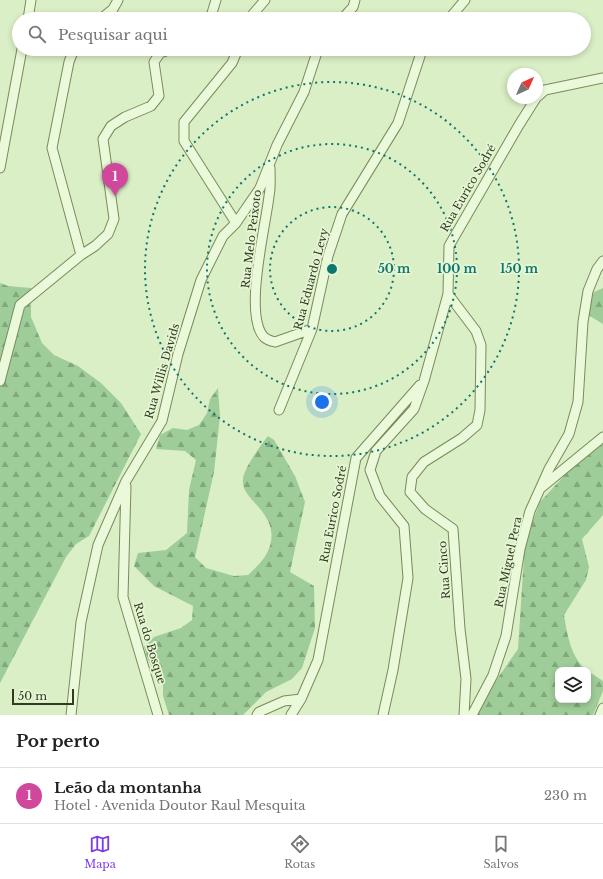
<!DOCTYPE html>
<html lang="pt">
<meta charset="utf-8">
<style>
:root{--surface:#fff;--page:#f2f2f2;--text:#222;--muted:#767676;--line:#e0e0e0;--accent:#7c3aed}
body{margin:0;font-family:"Libre Baskerville",serif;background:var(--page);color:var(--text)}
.controls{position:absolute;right:12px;bottom:12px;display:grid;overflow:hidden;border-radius:8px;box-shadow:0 2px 6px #0003}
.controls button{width:36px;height:36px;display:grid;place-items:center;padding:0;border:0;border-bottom:1px solid var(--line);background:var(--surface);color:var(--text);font:20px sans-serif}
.compass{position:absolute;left:507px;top:68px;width:36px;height:36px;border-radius:50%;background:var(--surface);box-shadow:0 2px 6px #0003;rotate:45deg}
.scale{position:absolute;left:12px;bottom:10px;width:62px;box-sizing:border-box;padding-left:4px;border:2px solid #333a1f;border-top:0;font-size:11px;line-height:14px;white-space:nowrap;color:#333a1f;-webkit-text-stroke:3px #e5f6d5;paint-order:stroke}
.you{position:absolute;left:322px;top:402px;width:14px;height:14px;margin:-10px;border:3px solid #fff;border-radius:50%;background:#1a73e8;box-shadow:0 0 0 6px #1a73e833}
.badge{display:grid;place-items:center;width:26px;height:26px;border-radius:50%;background:var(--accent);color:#fff;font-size:13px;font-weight:700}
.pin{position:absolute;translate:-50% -33px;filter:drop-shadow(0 1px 2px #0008)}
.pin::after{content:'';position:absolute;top:21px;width:14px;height:12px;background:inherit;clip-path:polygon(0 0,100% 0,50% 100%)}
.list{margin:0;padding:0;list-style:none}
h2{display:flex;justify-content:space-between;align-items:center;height:52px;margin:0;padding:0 16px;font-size:17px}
h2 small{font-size:13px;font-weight:400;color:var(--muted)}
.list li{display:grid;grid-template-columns:26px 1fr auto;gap:12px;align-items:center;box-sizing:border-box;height:56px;padding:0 16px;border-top:1px solid var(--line)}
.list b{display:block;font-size:15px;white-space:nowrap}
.list p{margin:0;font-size:13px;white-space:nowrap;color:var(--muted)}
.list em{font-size:13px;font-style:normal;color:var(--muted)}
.icon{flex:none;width:22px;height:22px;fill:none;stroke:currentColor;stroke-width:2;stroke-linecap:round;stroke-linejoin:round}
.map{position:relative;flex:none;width:603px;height:715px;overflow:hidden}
.search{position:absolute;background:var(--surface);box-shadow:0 2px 6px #0003;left:12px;right:12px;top:12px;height:44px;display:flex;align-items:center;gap:10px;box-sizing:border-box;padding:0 14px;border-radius:22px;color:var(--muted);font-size:15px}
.sheet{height:108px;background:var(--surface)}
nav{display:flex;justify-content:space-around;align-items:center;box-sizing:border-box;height:56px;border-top:1px solid var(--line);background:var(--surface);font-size:11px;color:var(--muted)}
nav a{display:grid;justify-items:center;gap:2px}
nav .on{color:var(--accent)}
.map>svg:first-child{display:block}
.forest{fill:url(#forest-firs)}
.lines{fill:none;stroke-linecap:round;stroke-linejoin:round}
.minor-casing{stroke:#7b8a5b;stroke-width:11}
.minor{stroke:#e9f9d9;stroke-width:9}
.ring{fill:none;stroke:#0f766e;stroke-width:2;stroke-dasharray:2 4}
.labels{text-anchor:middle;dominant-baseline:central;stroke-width:3.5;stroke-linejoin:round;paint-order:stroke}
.street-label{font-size:11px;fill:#333a1f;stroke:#e5f6d5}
.centre{fill:#0f766e;stroke:#e5f6d5;stroke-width:2}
.ring-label{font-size:12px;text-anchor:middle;font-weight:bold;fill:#0f766e;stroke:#e5f6d5;stroke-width:3.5;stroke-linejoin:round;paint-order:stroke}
</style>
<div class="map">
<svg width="603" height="715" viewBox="0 0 603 715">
<defs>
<pattern id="forest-firs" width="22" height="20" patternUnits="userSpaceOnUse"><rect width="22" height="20" fill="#9ecd99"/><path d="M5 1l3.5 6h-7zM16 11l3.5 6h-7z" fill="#81a77c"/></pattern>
</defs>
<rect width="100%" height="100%" fill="#daefc6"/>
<path class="forest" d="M0,283L8,286L31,288V317L42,343L54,355L78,366L101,383L121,403L141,434L89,536L76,544L66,557L0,683Z
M603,288V324L585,313L594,292Z
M218,388L220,416L214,472L195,557L206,568L234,576L248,575C254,569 262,562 266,555C278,533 269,518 254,502C248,495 242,489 243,479C244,468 261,445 268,436L274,440L295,476L305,502L290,572L314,586L315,628L302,668L292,679L266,692L243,715H169L163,696V685L148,660L144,647L154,637L181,628L192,620L193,606L154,586L134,566L138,553L166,550L187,533L189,490L196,460L185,451L156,449L160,435L173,428L187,430L199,425L207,413L210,399Z
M603,441V515L582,539L589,567L586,580L564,615C567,633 571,659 587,670H558V700H588V671L603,681V691L593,715H472L518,649L525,541L540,502L586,452L601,446Z"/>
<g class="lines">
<g class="minor-casing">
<path id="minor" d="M28,19L31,0
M101,19L113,9L118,0
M209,19L212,13L216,0
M251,19L253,14L265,0
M342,19L353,7L355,0
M449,19L465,0
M74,49L69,62L52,148L81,255
M537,97L545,90L603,78
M0,168L22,49
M270,168C270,178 271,187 269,196C266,225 243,315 264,337C267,340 271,341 275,342L312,329
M236,223L184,141V122L232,63L238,49
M448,294L476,331L481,345L480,410L477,425L462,438L424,462L412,477L410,492L425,509L453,529L460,629L466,679L464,715
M0,381L20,305L81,255L95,246L108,234L114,219L103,139L111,126L125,117L151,106L159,96L154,62L160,53L171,49
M279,410L312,329L328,256L342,214L398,123L421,53L424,49
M126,486L123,597L158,715
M542,487L603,437
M71,715L81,622L98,545L126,481L162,421L178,354L201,280L223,236L236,223L260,188L277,145L304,92L318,49
M257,715L259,712L284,701L301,699
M291,715L301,699L318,660L356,458L420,385
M383,715L393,670L408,578L404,526L380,496L370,470L376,451L414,409L424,381L448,294L449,246L519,125L536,98
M472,715L493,675L506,636L520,549L530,511L549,469L569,434L578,402L583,322L588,291L597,269L603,261
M600,715L603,708"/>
</g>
<use href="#minor" class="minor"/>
</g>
<g class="ring">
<circle cx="332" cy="269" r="62"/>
<circle cx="332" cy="269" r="125"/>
<circle cx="332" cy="269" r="187"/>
</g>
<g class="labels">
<g class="street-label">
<text transform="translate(468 188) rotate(-60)">Rua Eurico Sodré</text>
<text transform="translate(251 239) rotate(-83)">Rua Melo Peixoto</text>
<text transform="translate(311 279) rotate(-75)">Rua Eduardo Levy</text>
<text transform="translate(162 371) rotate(-74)">Rua Willis Davids</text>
<text transform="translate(333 514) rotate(-79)">Rua Eurico Sodré</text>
<text transform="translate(508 562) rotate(-78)">Rua Miguel Pera</text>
<text transform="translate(444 570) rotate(-94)">Rua Cinco</text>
<text transform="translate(150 643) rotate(73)">Rua do Bosque</text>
</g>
</g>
<circle cx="332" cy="269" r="6" class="centre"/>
<g class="ring-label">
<text x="394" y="273">50 m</text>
<text x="457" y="273">100 m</text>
<text x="519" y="273">150 m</text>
</g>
</svg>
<div class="controls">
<button><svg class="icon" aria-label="layers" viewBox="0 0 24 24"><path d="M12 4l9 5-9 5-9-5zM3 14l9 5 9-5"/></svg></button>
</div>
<svg class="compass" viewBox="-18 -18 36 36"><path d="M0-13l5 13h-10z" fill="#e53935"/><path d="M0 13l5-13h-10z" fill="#767676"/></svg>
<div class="scale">50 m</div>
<div class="you"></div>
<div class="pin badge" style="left:115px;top:196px;background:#d1479c">1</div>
<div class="search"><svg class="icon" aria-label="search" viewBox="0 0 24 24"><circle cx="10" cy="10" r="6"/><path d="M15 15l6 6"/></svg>Pesquisar aqui</div>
</div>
<section class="sheet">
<h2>Por perto<small></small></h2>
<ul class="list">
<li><span class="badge" style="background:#d1479c">1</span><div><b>Leão da montanha</b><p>Hotel · Avenida Doutor Raul Mesquita</p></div><em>230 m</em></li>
</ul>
</section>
<nav>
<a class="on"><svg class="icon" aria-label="map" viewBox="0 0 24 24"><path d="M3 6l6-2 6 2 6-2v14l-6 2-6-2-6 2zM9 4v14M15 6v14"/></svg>Mapa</a>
<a><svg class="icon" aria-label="directions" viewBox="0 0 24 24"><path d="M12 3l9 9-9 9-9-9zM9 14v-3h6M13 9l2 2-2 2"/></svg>Rotas</a>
<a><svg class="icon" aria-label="saved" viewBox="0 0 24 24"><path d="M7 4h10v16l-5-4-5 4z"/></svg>Salvos</a>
</nav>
